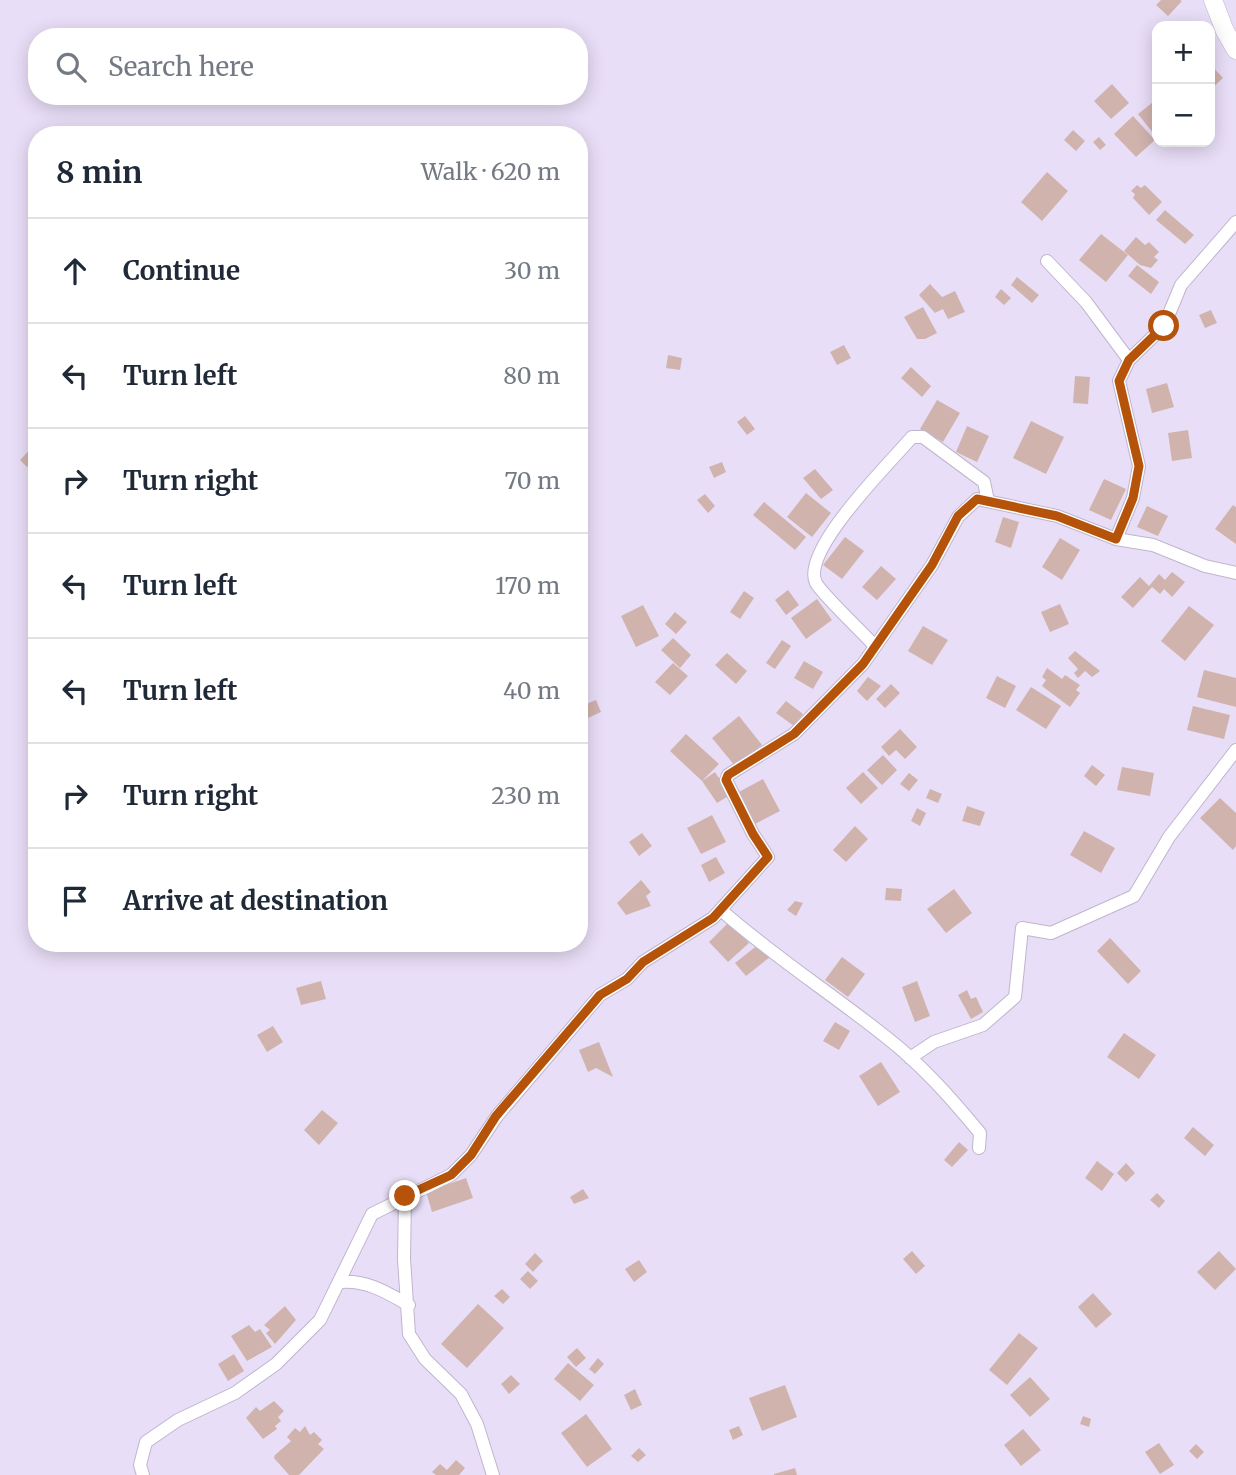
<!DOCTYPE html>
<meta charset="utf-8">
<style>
:root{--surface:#fff;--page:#f6f6f7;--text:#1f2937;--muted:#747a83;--line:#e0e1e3}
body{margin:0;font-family:Merriweather,serif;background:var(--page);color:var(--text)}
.controls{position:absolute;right:21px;top:21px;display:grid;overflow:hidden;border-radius:14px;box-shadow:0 4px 18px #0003}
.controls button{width:63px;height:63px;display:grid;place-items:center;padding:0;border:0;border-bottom:2px solid var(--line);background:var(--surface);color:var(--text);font:35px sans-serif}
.stop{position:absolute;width:21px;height:21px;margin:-16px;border:5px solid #b45309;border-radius:50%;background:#fff}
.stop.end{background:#b45309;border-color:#fff;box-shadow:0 2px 7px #0008}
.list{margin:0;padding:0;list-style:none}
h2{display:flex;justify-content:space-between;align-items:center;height:91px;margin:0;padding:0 28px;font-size:30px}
h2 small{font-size:23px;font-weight:400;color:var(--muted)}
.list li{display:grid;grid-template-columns:46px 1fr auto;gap:21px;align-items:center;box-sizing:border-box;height:105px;padding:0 28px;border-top:2px solid var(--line)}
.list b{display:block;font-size:26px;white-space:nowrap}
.list em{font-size:23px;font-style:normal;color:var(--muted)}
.icon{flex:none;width:38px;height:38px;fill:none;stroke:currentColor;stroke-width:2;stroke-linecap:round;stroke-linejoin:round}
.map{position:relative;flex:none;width:1236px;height:1475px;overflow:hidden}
.search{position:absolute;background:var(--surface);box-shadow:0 4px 18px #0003;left:28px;top:28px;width:560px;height:77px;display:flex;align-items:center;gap:18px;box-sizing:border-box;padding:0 24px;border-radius:28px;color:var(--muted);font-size:26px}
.panel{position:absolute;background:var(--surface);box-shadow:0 4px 18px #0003;left:28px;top:126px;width:560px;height:826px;border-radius:28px}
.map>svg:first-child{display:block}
.building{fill:#d1b3ae}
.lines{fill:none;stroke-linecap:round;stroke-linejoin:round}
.street-casing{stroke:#bfb5cd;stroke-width:14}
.secondary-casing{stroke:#bfb5cd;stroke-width:19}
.street{stroke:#fff;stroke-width:12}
.secondary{stroke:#fff;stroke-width:18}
.route{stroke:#b45309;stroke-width:9}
</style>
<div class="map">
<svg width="1236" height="1475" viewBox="0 0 1236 1475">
<rect width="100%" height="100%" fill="#e9def7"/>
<path class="building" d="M1161,0H1180L1182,1L1168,16L1156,5Z
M1210,64L1223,78L1210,90Z
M1112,84L1129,103L1111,119L1094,101Z
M1157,99V131L1154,134L1138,114Z
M1133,116L1155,140L1136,157L1114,134Z
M1073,130L1085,141L1076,151L1064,140Z
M1099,137L1106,145L1100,150L1093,142Z
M1047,172L1068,191L1042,221L1021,202Z
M1137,185L1141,188L1145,185L1162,202L1149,215L1133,198L1135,194L1131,191Z
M1165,210L1194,235L1185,244L1156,220Z
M1101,234L1128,255L1106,282L1079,260Z
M1136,237L1145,245L1149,242L1159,252L1154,257L1158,260L1151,268L1140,265L1124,251Z
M1137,265L1159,282L1151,294L1128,276Z
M1017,277L1039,295L1032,303L1011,285Z
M930,284L942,297L955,291L965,312L948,319L943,309L935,313L919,295Z
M1001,289L1011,298L1004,305L995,297Z
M923,307L937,333L925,339H917L904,317Z
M1211,310L1217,323L1205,328L1199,315Z
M844,345L851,358L837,365L830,352Z
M668,355L682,358L680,370L666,368Z
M911,367L931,386L922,397L901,378Z
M1075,376L1090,377L1088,404L1073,403Z
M1167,383L1174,407L1152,413L1146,389Z
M937,400L960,413L943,442L920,429Z
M745,416L755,429L747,435L737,422Z
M1031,421L1064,437L1046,474L1013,458Z
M967,426L989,436L977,462L956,452Z
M1188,430L1192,458L1172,461L1168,433Z
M37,442V457L27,467L20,460Z
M722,462L726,472L714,478L709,467Z
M815,469L833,490L821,499L803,478Z
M1104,479L1126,489L1111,520L1089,510Z
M806,493L831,513L812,537L787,517Z
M705,494L715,506L708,513L697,500Z
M764,502L806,537L795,550L753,515Z
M1233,505L1236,507V544L1215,529Z
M1147,506L1168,516L1158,536L1137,527Z
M1003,517L1019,522L1011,548L995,542Z
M845,537L864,551L842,579L823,565Z
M1060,538L1080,550L1062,580L1042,567Z
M881,566L896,579L877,600L862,587Z
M1172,572L1185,582L1172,597L1164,589L1160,594L1152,587L1133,608L1121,597L1140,577L1149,586L1159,574L1165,580Z
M788,590L799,605L786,615L775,600Z
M744,591L754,598L740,619L730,612Z
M817,599L832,620L806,639L791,618Z
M1060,604L1069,624L1050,632L1041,612Z
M643,605L659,636L636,647L621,616Z
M1189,606L1214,625L1185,661L1161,641Z
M675,612L687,622L676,634L665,624Z
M923,626L948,640L932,665L908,651Z
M673,638L691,655L680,668L661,650Z
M782,640L791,646L775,669L766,663Z
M1075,651L1100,671L1092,677L1085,671L1078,678L1074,673L1078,669L1068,658Z
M727,653L747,671L736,684L715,665Z
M804,661L823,672L813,689L794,678Z
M673,663L688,676L670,695L655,682Z
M1047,668L1062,679L1065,675L1080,685L1076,690L1080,693L1070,707L1042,686L1046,680L1042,677Z
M1204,670L1236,678V707L1197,697Z
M997,676L1016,686L1005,708L986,698Z
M868,677L881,686L867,701L857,691Z
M891,684L900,693L885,708L876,699Z
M1031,687L1061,706L1046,729L1016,710Z
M596,700L601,712L579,722V707Z
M786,701L803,714L794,726L776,713Z
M1193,706L1230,715L1224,739L1187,730Z
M739,716L762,745L735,766L712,738Z
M900,729L917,747L905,759L896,750L889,756L881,747Z
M686,734L719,764L702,781L670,751Z
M883,755L897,770L882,785L867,770Z
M1092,765L1105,775L1096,786L1084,776Z
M1122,767L1154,773L1150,796L1117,790Z
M715,772L730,795L717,803L702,781Z
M863,772L878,788L861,804L846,788Z
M909,773L918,780L909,791L900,784Z
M763,779L780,811L753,825L737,793Z
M930,789L942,794L938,803L926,798Z
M1220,798L1236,813V846L1233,850L1200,818Z
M967,806L985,812L980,826L962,821Z
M917,808L926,813L920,826L911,821Z
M712,815L726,842L701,854L687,828Z
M855,826L868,839L846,862L833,850Z
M1084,831L1115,848L1101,873L1070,855Z
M642,833L652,846L639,856L629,842Z
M716,857L725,873L709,882L701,865Z
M641,880L651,892L646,896L651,906L626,915L617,903Z
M886,888L902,889L901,901L885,900Z
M954,889L972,913L946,933L927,909Z
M795,901L803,903L796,916L787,910Z
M729,922L749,943L728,962L709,942Z
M1110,938L1141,971L1128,984L1097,951Z
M759,944L770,957L746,976L735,963Z
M842,957L865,974L848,997L825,980Z
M321,981L326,999L301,1005L296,988Z
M917,981L930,1016L915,1022L902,987Z
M967,990L971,999L976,997L983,1012L971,1019L958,995Z
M835,1022L850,1031L839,1050L823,1041Z
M273,1026L283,1042L267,1052L257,1035Z
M1124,1033L1156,1055L1139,1079L1107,1057Z
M599,1042L613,1077L596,1068L588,1072L579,1050Z
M881,1062L900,1092L878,1106L859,1076Z
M322,1110L338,1123L319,1145L304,1130Z
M1193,1127L1214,1145L1205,1156L1184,1138Z
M959,1142L968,1150L952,1167L944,1160Z
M1097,1161L1114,1174L1102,1191L1085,1178Z
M1126,1163L1135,1173L1126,1182L1117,1173Z
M466,1178L473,1198L432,1212L426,1192Z
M583,1189L589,1198L574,1204L570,1197Z
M1157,1193L1165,1201L1159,1208L1150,1200Z
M912,1251L925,1266L916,1274L903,1259Z
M1219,1251L1236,1269L1215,1290L1197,1272Z
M535,1253L543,1261L533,1272L525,1264Z
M639,1260L647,1272L634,1282L625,1269Z
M528,1271L538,1281L530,1289L520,1279Z
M502,1289L510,1297L503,1304L494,1296Z
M1093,1293L1112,1314L1096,1328L1078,1307Z
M478,1304L504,1328L467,1368L441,1344Z
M285,1306L296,1320L275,1344L266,1333L270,1330L264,1325Z
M249,1325L255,1332L260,1329L272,1347L247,1361L231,1336Z
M1019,1333L1038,1348L1007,1385L989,1370Z
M577,1348L586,1358L576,1367L567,1357Z
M234,1354L244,1371L228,1381L218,1364Z
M598,1358L604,1364L595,1374L589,1369Z
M568,1363L594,1385L580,1401L554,1379Z
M511,1375L520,1384L509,1394L501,1384Z
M1030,1377L1050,1399L1030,1417L1010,1395Z
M785,1385L797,1417L762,1431L749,1398Z
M635,1389L642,1405L631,1410L624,1395Z
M274,1401L284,1411L278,1417L281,1421L275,1426L277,1429L263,1439L246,1418L256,1407L260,1411Z
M586,1414L612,1449L587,1467L561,1433Z
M1083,1416L1091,1419L1089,1427L1080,1424Z
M305,1426L310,1435L314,1432L322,1440L318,1444L324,1449L299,1475H289L274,1458L275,1455L291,1441L287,1437L295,1428L300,1432Z
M739,1426L743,1435L733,1440L729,1430Z
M1023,1429L1041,1450L1021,1466L1004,1445Z
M1159,1443L1174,1465L1160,1474L1145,1452Z
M1196,1444L1204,1452L1197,1459L1189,1451Z
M639,1448L646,1455L638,1462L631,1456Z
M456,1460L465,1468L459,1475H436L432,1472L440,1464L447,1470Z
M795,1468L797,1475H774V1474Z"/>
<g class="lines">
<g class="street-casing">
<path id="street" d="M1047,261L1086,302L1129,360L1119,381L1139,466L1133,498L1116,539
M1129,360L1164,326L1181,285L1236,222
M872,643C860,630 822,594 816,583C800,551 890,463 912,437H923L984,482L988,501
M721,910C773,956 832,994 886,1037C922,1065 951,1098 980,1133L979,1148
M910,1058L934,1042L983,1025L1015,997L1022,928L1051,933L1134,896L1169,837L1236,750
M405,1196L404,1259L409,1334L425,1359L461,1394L477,1424L493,1475
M341,1282C367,1280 386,1292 409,1305
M143,1475L140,1465L146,1442L178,1420L235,1393L276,1364L320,1320L372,1214L451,1175L471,1155L497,1116L600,995L627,979L643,962L713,918L768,857L753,834L726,780L728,775L794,734L863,664L932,565L958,517L977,499L1057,516L1116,539L1153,545L1205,566L1236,573"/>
</g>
<g class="secondary-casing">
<path id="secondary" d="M1213,0L1225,31L1236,50"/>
</g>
<use href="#street" class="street"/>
<use href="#secondary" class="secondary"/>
</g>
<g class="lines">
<path class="route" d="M405,1196L451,1175L471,1155L496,1116L600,995L627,979L643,962L713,918L768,857L753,834L726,780L728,775L794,734L863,664L932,565L958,516L977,499L1057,516L1116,539L1133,498L1139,466L1119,381L1129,360L1164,326"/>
</g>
</svg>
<div class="controls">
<button>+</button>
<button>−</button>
</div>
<div class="stop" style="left:1164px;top:326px"></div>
<div class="stop end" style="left:405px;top:1196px"></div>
<div class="search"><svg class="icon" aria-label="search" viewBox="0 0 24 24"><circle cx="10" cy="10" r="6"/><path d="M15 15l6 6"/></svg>Search here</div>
<section class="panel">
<h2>8 min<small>Walk · 620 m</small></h2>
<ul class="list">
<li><svg class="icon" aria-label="ahead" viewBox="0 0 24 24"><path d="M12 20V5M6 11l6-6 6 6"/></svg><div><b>Continue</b></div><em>30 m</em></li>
<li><svg class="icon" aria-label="left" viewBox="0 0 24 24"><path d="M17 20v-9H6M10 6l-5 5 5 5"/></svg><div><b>Turn left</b></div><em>80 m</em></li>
<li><svg class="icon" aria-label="right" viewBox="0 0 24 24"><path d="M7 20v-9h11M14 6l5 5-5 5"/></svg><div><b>Turn right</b></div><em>70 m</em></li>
<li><svg class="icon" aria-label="left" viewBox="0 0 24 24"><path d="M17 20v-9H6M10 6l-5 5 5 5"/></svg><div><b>Turn left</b></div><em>170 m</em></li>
<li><svg class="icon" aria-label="left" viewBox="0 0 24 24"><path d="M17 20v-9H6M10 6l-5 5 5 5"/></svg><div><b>Turn left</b></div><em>40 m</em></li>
<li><svg class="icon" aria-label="right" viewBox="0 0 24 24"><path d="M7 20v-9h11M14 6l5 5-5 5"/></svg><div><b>Turn right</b></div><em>230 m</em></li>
<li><svg class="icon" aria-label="arrive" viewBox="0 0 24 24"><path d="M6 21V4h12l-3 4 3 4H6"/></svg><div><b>Arrive at destination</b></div></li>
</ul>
</section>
</div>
